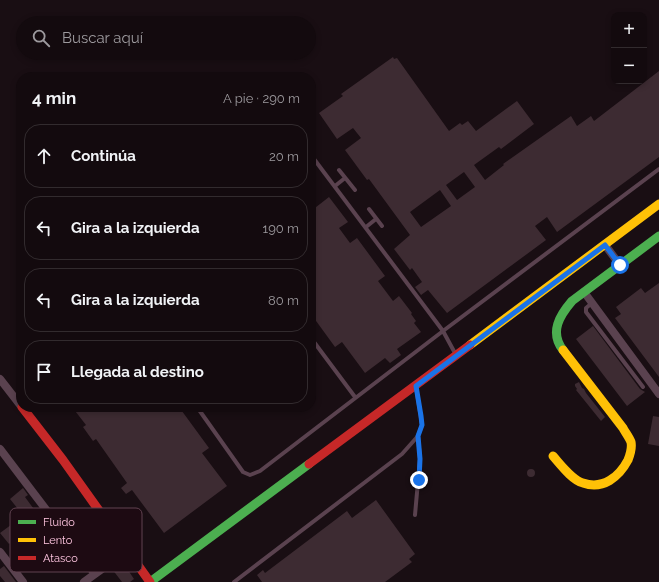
<!DOCTYPE html>
<html lang="es">
<meta charset="utf-8">
<style>
:root{--surface:#130a0e;--page:#1c1317;--text:#f1f3f6;--muted:#9d9a9e;--line:#322b2e}
body{margin:0;font-family:Raleway,sans-serif;background:var(--page);color:var(--text)}
.controls{position:absolute;right:12px;top:12px;display:grid;overflow:hidden;border-radius:8px;box-shadow:0 2px 6px #0003}
.controls button{width:36px;height:36px;display:grid;place-items:center;padding:0;border:0;border-bottom:1px solid var(--line);background:var(--surface);color:var(--text);font:20px sans-serif}
.stop{position:absolute;width:12px;height:12px;margin:-9px;border:3px solid #1a73e8;border-radius:50%;background:#fff}
.stop.end{background:#1a73e8;border-color:#fff;box-shadow:0 1px 4px #0008}
.list{margin:0;padding:0;list-style:none}
h2{display:flex;justify-content:space-between;align-items:center;height:52px;margin:0;padding:0 16px;font-size:17px}
h2 small{font-size:13px;font-weight:400;color:var(--muted)}
.list li{display:grid;grid-template-columns:26px 1fr auto;gap:12px;align-items:center;box-sizing:border-box;height:64px;margin:0 8px 8px;padding:0 8px;border:1px solid var(--line);border-radius:16px}
.list b{display:block;font-size:15px;white-space:nowrap}
.list em{font-size:13px;font-style:normal;color:var(--muted)}
.icon{flex:none;width:22px;height:22px;fill:none;stroke:currentColor;stroke-width:2;stroke-linecap:round;stroke-linejoin:round}
.map{position:relative;flex:none;width:659px;height:582px;overflow:hidden}
.search{position:absolute;background:var(--surface);box-shadow:0 2px 6px #0003;left:16px;top:16px;width:300px;height:44px;display:flex;align-items:center;gap:10px;box-sizing:border-box;padding:0 14px;border-radius:22px;color:var(--muted);font-size:15px}
.panel{position:absolute;background:var(--surface);box-shadow:0 2px 6px #0003;left:16px;top:72px;width:300px;height:340px;border-radius:16px}
.map>svg:first-child{display:block}
.building{fill:#3d2b32;fill-rule:evenodd}
.lines{fill:none;stroke-linecap:round;stroke-linejoin:round}
.lane{stroke:#5a424f;stroke-width:4}
.street{stroke:#5a424f;stroke-width:8}
.fast{stroke:#4caf50;stroke-width:9}
.slow{stroke:#ffc107;stroke-width:9}
.jam{stroke:#c62828;stroke-width:9}
.route{stroke:#1a73e8;stroke-width:5}
.key{fill:#1d0a12;stroke:#614250;stroke-width:1}
.key-label{font-size:11px;fill:#ffc6e1}
</style>
<div class="map">
<svg width="659" height="582" viewBox="0 0 659 582">
<rect width="100%" height="100%" fill="#190e13"/>
<path class="building" d="M393,57L394,59L397,58L449,131L460,123L462,125L468,121L476,131L517,101L534,124L501,149L499,147L474,165L485,180L504,165L503,164L571,116L577,126L591,116L594,121L659,71V157L557,232L547,217L535,226L546,240L447,313L428,290L421,295L415,287L422,282L412,268L410,270L394,249L410,235L369,179L367,180L345,150L361,138L353,128L337,139L319,113L343,96L341,94ZM464,172L475,187L457,200L446,185ZM440,190L451,206L421,227L410,212Z
M329,197L348,222L339,228L350,243L357,238L385,276L378,281L393,301L399,296L412,313L411,314L416,321L414,323L421,332L397,349L401,355L390,363L385,358L365,373L342,342L335,347L311,314V211Z
M659,283V377L615,318L621,314L616,307L641,288L645,293Z
M593,326L640,389L645,392L627,406L576,339Z
M579,382L582,388L584,389L586,393L605,417L601,421L576,390L577,389L575,386V384Z
M72,407H179L209,448L202,453L227,486L164,533L132,490L126,494L121,488L127,483L96,439L93,441L83,427L86,425Z
M653,416L659,417V446L648,444Z
M527 473a4 4 0 1 1 8 0a4 4 0 1 1-8 0Z
M23,488L28,495L25,497L36,512L26,519L10,499Z
M376,500L415,554L409,559L412,562L385,582H262L257,575L263,570L265,573L347,511L352,518Z
M19,519L34,538L50,526L56,533L48,539L63,560L56,567L43,551L29,564L10,543L9,544L0,533Z
M122,561L134,579L130,582H122L112,569Z
M4,566L16,582H5L0,576V569Z"/>
<g class="lines">
<path class="lane" d="M311,155L443,331L456,355
M339,170L355,190
M335,186L345,178
M369,209L382,226
M366,227L376,219
M592,303L586,308V312L643,387
M311,338L355,397
M197,407L243,472L250,475L260,471L443,331L659,169
M415,515L420,459L418,436
M234,582L402,454L418,436L422,425L416,387"/>
<path class="street" d="M605,245L620,265
M584,292L659,394
M0,379L21,406
M0,449L95,574L84,582
M0,552L23,582
M90,567L122,544
M95,574L127,551"/>
<path class="fast" d="M563,350C549,332 560,315 572,301L659,236
M150,582L309,464"/>
<path class="slow" d="M470,345L659,204
M553,456C561,465 572,480 583,483C603,490 619,477 628,460C630,455 632,447 631,442C629,437 625,432 623,428L563,350"/>
<path class="jam" d="M22,407L63,460L150,582
M309,464L470,345"/>
</g>
<g class="lines">
<path class="route" d="M419,480L420,459L418,436L422,425L421,416L416,386L605,245L620,265"/>
</g>
<rect x="10" y="508" width="132" height="64" rx="6" class="key"/>
<rect x="18" y="520" width="18" height="4" fill="#4caf50"/>
<rect x="18" y="538" width="18" height="4" fill="#ffc107"/>
<rect x="18" y="556" width="18" height="4" fill="#c62828"/>
<g class="key-label">
<text x="43" y="526">Fluido</text>
<text x="43" y="544">Lento</text>
<text x="43" y="562">Atasco</text>
</g>
</svg>
<div class="controls">
<button>+</button>
<button>−</button>
</div>
<div class="stop" style="left:620px;top:265px"></div>
<div class="stop end" style="left:419px;top:480px"></div>
<div class="search"><svg class="icon" aria-label="search" viewBox="0 0 24 24"><circle cx="10" cy="10" r="6"/><path d="M15 15l6 6"/></svg>Buscar aquí</div>
<section class="panel">
<h2>4 min<small>A pie · 290 m</small></h2>
<ul class="list">
<li><svg class="icon" aria-label="ahead" viewBox="0 0 24 24"><path d="M12 20V5M6 11l6-6 6 6"/></svg><div><b>Continúa</b></div><em>20 m</em></li>
<li><svg class="icon" aria-label="left" viewBox="0 0 24 24"><path d="M17 20v-9H6M10 6l-5 5 5 5"/></svg><div><b>Gira a la izquierda</b></div><em>190 m</em></li>
<li><svg class="icon" aria-label="left" viewBox="0 0 24 24"><path d="M17 20v-9H6M10 6l-5 5 5 5"/></svg><div><b>Gira a la izquierda</b></div><em>80 m</em></li>
<li><svg class="icon" aria-label="arrive" viewBox="0 0 24 24"><path d="M6 21V4h12l-3 4 3 4H6"/></svg><div><b>Llegada al destino</b></div></li>
</ul>
</section>
</div>
